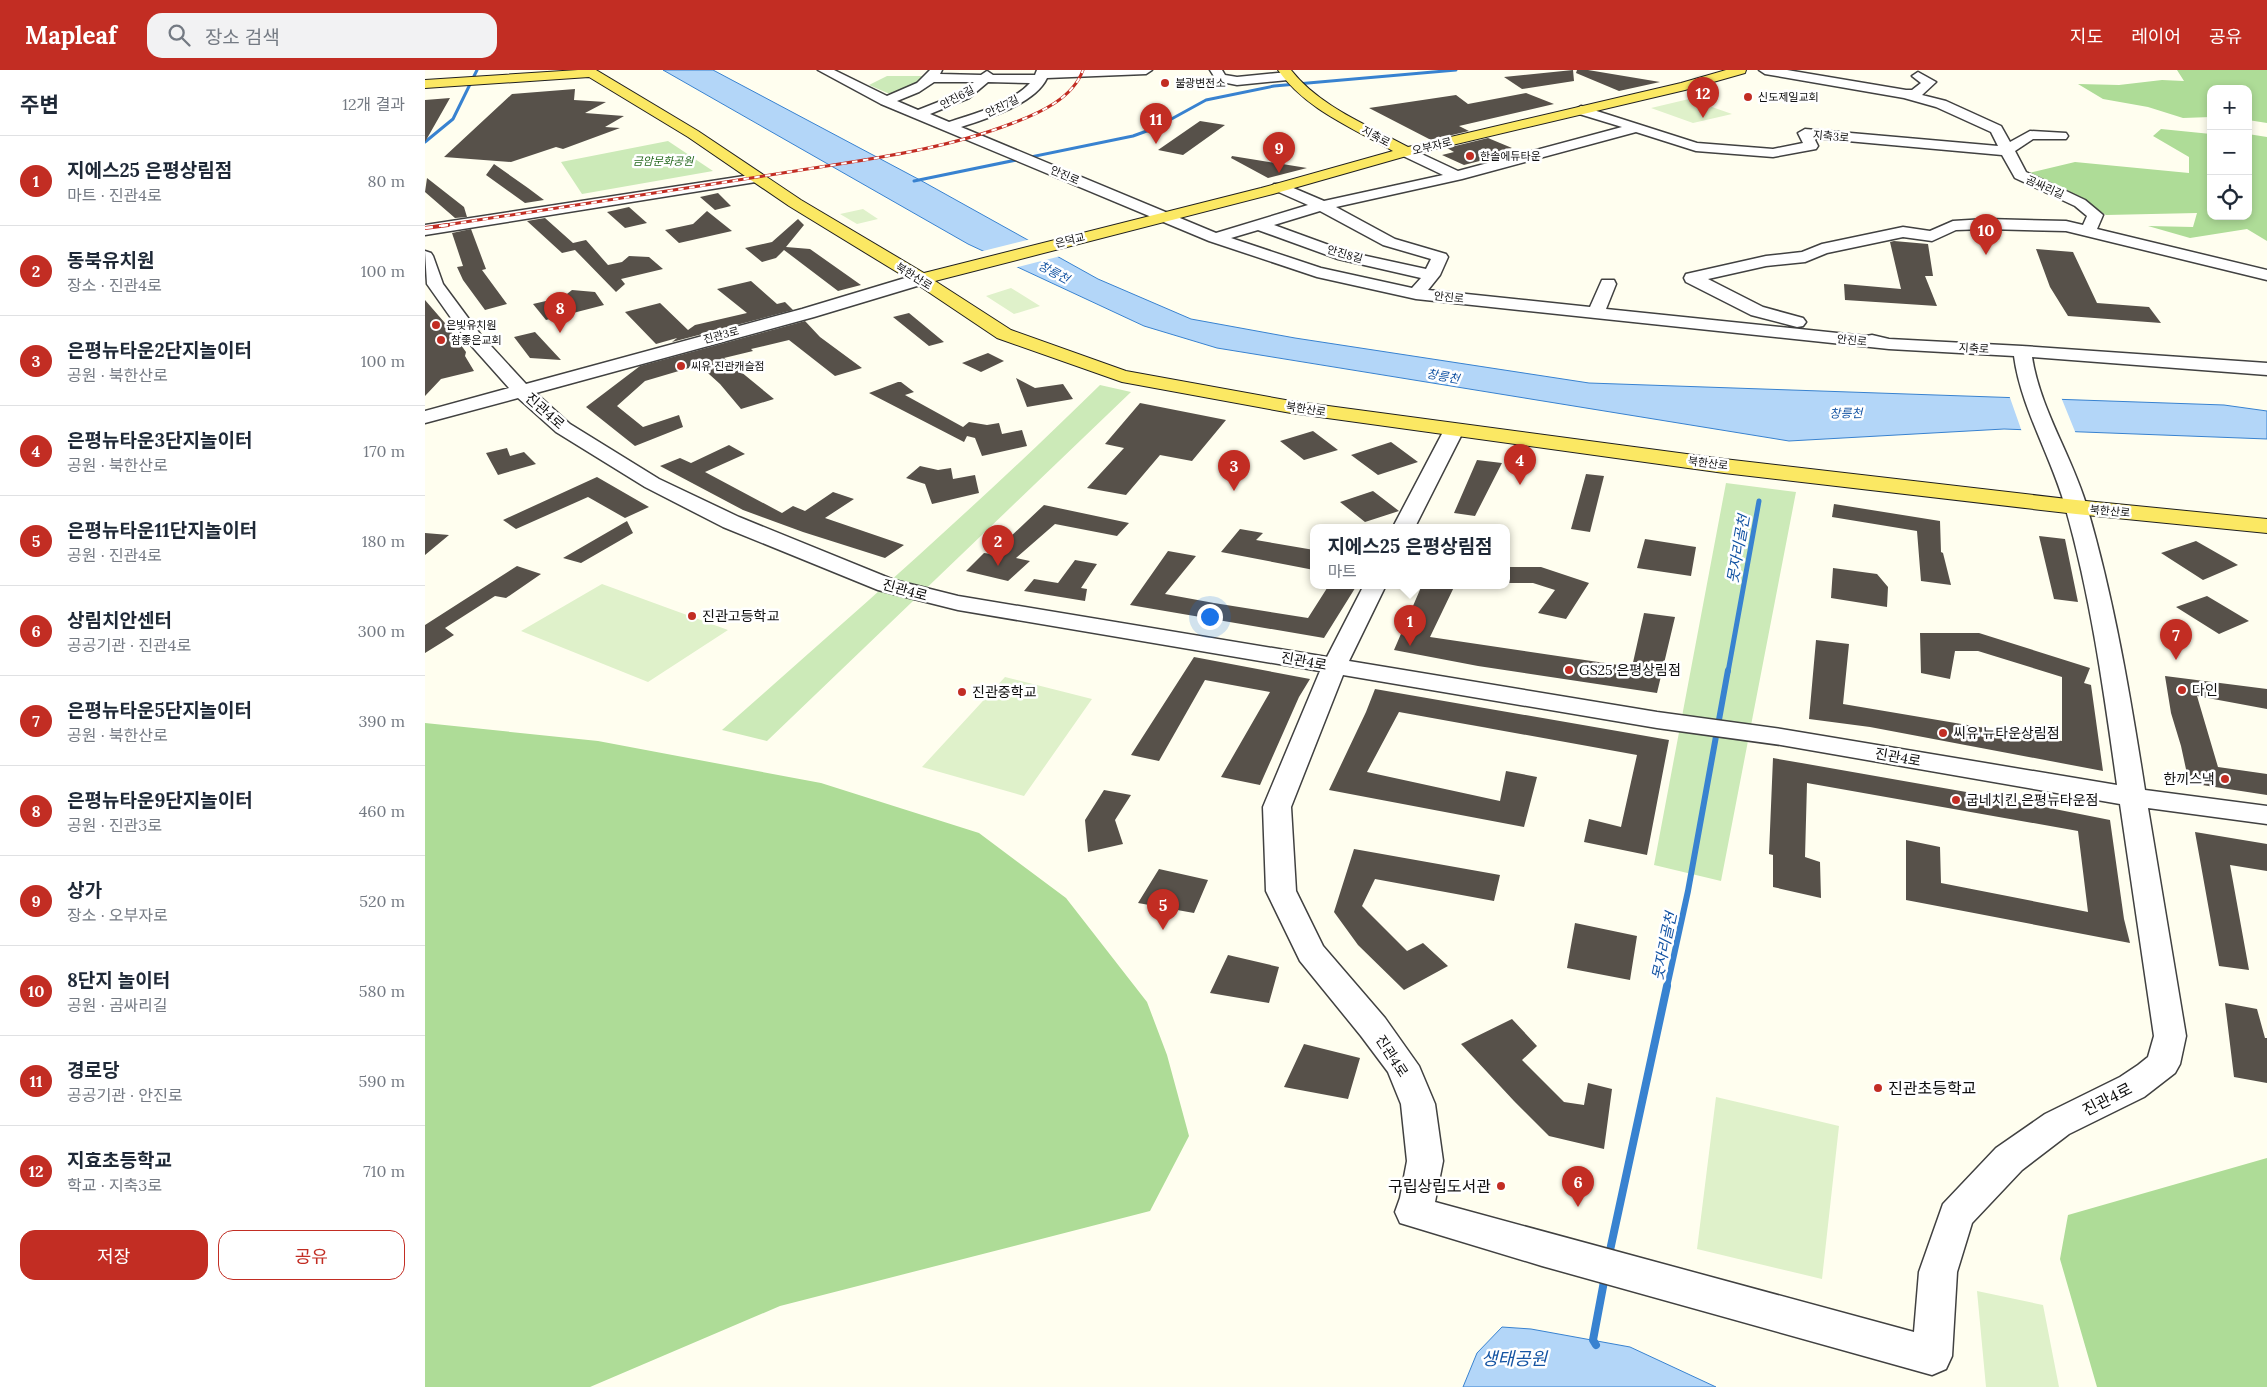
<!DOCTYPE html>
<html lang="ko">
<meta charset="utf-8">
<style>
:root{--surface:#fff;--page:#f2f2f3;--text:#1f2937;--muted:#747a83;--line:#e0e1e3;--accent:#c22d23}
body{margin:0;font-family:Lora,"Noto Sans KR",serif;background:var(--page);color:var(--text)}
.controls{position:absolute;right:15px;top:15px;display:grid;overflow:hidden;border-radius:10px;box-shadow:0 2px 8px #0003}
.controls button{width:45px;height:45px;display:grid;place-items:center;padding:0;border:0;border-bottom:1px solid var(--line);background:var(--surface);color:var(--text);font:25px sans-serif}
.you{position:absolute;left:784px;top:546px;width:18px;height:18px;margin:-12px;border:4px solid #fff;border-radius:50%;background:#1a73e8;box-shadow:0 0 0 8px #1a73e833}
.badge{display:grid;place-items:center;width:32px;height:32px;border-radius:50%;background:var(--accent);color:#fff;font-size:16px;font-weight:700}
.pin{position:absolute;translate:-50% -41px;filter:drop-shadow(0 1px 2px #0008)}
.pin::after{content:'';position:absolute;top:26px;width:18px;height:15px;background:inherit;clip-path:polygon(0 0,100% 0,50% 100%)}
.popup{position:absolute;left:885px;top:454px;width:200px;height:65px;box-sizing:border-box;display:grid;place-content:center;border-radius:10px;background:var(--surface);filter:drop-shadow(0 1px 4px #0005);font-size:16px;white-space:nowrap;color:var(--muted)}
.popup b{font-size:19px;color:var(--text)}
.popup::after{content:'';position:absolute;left:50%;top:100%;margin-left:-10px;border:10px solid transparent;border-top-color:var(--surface)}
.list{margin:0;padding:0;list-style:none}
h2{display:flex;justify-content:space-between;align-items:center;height:65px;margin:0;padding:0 20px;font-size:21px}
h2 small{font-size:16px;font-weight:400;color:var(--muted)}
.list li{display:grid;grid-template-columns:32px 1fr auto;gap:15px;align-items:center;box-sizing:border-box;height:90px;padding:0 20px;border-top:1px solid var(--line)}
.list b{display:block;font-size:19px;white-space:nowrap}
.list p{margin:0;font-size:16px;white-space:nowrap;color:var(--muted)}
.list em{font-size:16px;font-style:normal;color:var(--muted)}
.actions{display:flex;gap:10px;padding:15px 20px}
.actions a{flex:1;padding:11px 0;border:1px solid var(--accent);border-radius:15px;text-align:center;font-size:18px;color:var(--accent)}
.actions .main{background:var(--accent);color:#fff}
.icon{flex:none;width:28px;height:28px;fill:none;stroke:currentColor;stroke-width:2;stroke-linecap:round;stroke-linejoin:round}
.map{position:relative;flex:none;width:1842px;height:1317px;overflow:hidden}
header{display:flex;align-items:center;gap:30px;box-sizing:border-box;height:70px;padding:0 25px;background:var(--accent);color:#fff}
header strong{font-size:24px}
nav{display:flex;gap:28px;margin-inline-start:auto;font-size:18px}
.search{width:350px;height:45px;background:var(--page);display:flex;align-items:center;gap:12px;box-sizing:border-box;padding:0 18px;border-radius:15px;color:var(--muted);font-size:19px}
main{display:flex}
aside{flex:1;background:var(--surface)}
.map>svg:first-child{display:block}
.green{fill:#cceab8}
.forest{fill:#aedc97}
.pitch{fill:#dff1ca}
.water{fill:#b3d6f8;stroke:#3882d0}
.pier{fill:#fffeef}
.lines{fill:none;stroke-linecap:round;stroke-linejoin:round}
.stream-far3{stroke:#3882d0;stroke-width:3}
.stream-far2{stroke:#3882d0;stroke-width:5}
.stream-far1{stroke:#3882d0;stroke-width:6}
.stream{stroke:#3882d0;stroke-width:8}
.building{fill:#57514a}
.minor-casing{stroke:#414141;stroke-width:3}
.major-casing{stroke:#1f1f1f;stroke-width:2}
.minor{fill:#fff;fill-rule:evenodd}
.major{fill:#fbe863;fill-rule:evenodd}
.rail-far1-casing{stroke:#c22d23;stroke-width:3}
.rail-casing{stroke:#c22d23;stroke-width:4}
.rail-far1{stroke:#fff;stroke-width:2;stroke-dasharray:5.5;stroke-linecap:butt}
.rail{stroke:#fff;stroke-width:2.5;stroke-dasharray:8;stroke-linecap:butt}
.poi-dot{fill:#c22d23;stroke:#fff;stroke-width:2}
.labels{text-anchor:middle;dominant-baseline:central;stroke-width:5;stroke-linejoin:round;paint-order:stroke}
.far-poi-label{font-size:11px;fill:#0e0e0e;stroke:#fff;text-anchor:start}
.far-street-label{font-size:11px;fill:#0e0e0e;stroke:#fff}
.far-park-label{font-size:11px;font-style:italic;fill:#23681d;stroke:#fff}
.far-water-label{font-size:12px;font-style:italic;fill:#1454a3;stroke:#fff}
.street-label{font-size:14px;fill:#0e0e0e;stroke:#fff}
.poi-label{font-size:14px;fill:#0e0e0e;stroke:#fff;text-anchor:start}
.water-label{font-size:15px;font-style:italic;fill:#1454a3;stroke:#fff}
.near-poi-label{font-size:16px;fill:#0e0e0e;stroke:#fff;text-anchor:start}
.near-street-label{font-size:16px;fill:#0e0e0e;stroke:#fff}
.near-water-label{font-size:18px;font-style:italic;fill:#1454a3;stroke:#fff}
</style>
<header>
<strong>Mapleaf</strong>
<div class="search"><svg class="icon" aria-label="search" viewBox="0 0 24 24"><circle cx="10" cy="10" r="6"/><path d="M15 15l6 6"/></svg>장소 검색</div>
<nav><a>지도</a><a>레이어</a><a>공유</a></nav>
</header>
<main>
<aside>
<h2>주변<small>12개 결과</small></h2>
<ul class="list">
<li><span class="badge">1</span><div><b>지에스25 은평상림점</b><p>마트 · 진관4로</p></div><em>80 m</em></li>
<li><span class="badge">2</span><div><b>동북유치원</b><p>장소 · 진관4로</p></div><em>100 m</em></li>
<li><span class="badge">3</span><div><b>은평뉴타운2단지놀이터</b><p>공원 · 북한산로</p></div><em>100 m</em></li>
<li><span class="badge">4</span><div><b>은평뉴타운3단지놀이터</b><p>공원 · 북한산로</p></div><em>170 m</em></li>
<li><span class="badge">5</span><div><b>은평뉴타운11단지놀이터</b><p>공원 · 진관4로</p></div><em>180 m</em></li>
<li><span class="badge">6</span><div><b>상림치안센터</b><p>공공기관 · 진관4로</p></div><em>300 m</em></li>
<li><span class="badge">7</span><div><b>은평뉴타운5단지놀이터</b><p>공원 · 북한산로</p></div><em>390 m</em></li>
<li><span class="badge">8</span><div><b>은평뉴타운9단지놀이터</b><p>공원 · 진관3로</p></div><em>460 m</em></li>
<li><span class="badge">9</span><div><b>상가</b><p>장소 · 오부자로</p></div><em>520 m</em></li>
<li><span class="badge">10</span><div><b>8단지 놀이터</b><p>공원 · 곰싸리길</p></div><em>580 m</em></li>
<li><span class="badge">11</span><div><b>경로당</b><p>공공기관 · 안진로</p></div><em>590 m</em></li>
<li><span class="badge">12</span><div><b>지효초등학교</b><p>학교 · 지축3로</p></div><em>710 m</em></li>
</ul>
<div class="actions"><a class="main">저장</a><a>공유</a></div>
</aside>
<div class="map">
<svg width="1842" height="1317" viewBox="0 0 1842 1317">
<rect width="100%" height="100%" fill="#fffeef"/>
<path class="green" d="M462,6H504L495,13L467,25L444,15Z
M243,71L288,101L157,124L136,92Z
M675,315L706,322L342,671L297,660C425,547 553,435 675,315Z
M1301,413L1371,422L1296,811L1229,795Z"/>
<path class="forest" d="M1752,0H1842V53L1823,50V19H1786V47L1758,48L1723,37L1678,29L1653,14L1694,15L1737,10L1759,11Z
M1736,59L1786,64V146H1823V64L1842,67V171L1822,159L1765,168L1723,156L1768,157L1772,143L1681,145L1644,121L1604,103L1650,92L1764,103V87L1728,66Z
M0,653L173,671L396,713L554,763L641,828L722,932L742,985L764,1066L725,1141L355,1236L165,1317H0Z
M1842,1088V1317H1672L1635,1189L1643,1145Z"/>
<path class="pitch" d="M1264,29L1307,44L1268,53L1226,38Z
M438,139L453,149L432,154L415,144Z
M586,218L615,236L589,244L561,226Z
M177,514L303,560L223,612L96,561Z
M580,607L667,629L599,726L497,697Z
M1291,1027L1414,1056L1397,1209L1272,1179Z
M1552,1221L1618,1235L1634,1317H1561Z"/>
<path class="water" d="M238,0H288L495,110L673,209L766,249L870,268L1164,313L1799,335L1842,341V369L1579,359L1364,371L792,278L719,256L543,174Z
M1077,1257L1106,1259L1205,1277L1291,1317H1038L1052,1283Z"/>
<path class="pier" d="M606,169L636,186L589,198L554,182Z
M1584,325L1636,327L1651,364L1597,362Z"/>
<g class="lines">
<path class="stream-far3" d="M0,72L28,49L52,0
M489,111L708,66L730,58L781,30L849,16L1031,0"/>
<path class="stream-far2" d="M1303,602L1334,431"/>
<path class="stream-far1" d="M1242,917L1263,821L1303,600"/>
<path class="stream" d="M1184,1185L1242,916
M1171,1275L1168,1270L1180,1206"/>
</g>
<path class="building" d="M1148,0L1149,11L1097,19L1079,7Z
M1152,0H1163L1235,12L1194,21L1151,3Z
M150,19L149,30L181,32L160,43L199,46L180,57L195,58L138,79L131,77L86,92L19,87L87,24Z
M1101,23L1129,34L1034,56L1044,61L1006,70L944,38L1031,25L1043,34Z
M25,28L0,72V30Z
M775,51L800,55L758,85L733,80Z
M1063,68L1087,78L1074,81L1079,83L1070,84L1074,86L1039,95L1017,85L1029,82L1022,78Z
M807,86L882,98L843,108L806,88Z
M69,94L103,118L119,130L100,133L61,105Z
M2,108L39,137L42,147L30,148L0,122Z
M293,123L306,136L290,140L275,127Z
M204,137L222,153L200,158L182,142Z
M282,141L307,161L254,173L240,160L268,154Z
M120,148L148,173L161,170L183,195L197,192L204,186L224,187L238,199L196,209L200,214L191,222L150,180L137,183L102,151Z
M373,149L379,155L361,177L385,179L436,215L413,221L359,180L351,188L337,192L320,178L347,172Z
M46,159L61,199L57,200L82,234L60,240L38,210L32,197L38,196L27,163Z
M1469,171L1503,174L1508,206H1500L1512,236L1420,230L1419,214L1476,219L1465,172Z
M1611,179L1648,182L1672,233L1724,237L1736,253L1643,246L1625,217Z
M326,211L352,234L360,232L368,240L247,272L252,268L231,274L200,242L235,233L263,260L270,255L322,243L292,219Z
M147,220L170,222L179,235L121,250L108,234L138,227Z
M0,230L26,260H25L41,282L40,286L49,301L16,309L0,326Z
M484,243L519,272L504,276L468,247Z
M380,251L395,267L437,298L410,306L364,270L326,279L328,281L299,288L349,329L316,339L295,314L274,295L220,311L192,336L218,357L254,345L258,357L210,376L161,337L215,296Z
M110,262L136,290L105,288L89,267Z
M563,283L579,291L556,302L537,293Z
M591,308L610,318L638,314L648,329L602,337Z
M473,312H476L489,322L480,325L538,357L544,352L562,355L574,353L577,364L597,360L602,376L557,386L550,368L542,366L539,372L444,323Z
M715,333L801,350L767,391L735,385L701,425L662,418L699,378L680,374Z
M888,361L913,380L879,390L855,371Z
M966,372L993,392L953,405L926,385Z
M304,375L320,384L280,402L357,443L368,436L380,441L408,422L429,429L400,448L479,475L460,488L378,462L318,440L235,396L255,388L266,393Z
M82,378L85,386L99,382L111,394L73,405L61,383Z
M1052,390L1077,393L1050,446L1029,443Z
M495,396L513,400L526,398L528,409L550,405L554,423L507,434L500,414L481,408Z
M1161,404L1179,406L1165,462L1146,459Z
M172,407L224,437L200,448L163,427L91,459L78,450Z
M948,421L974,441L940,452L915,432Z
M1409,434L1515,451L1516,482L1518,483L1526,515L1496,511L1492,461L1407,447Z
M619,435L704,453L692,466L630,454L591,488L605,491L583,511L541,501L559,483L567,484Z
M202,451L208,463L156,493L138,488Z
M815,459L838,463L831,470L889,480V500L796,482Z
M0,463L24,465L0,485Z
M1614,466L1640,469L1653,532L1629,529Z
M1220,469L1271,477L1266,506L1212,498Z
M1771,471L1813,495L1778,510L1736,483Z
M743,481L771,486L740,524L789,533L883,548L904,515H932L899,568L705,535Z
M650,490L672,494L656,518L662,519L660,531L599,521L609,509L633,513Z
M92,496L116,504L81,528L70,526L20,558L29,565L0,583V555Z
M1081,497H1116L1164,513L1141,549L1113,543L1130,520L1108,513H1081Z
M1408,498L1452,504L1463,517L1462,537L1406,528Z
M997,515H1030L1005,567L1207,597L1219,543L1250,547L1232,623L1053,596L969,580Z
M1782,526L1824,551L1794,564L1751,537Z
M1495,563H1554L1665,598L1659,613L1666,615L1678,701L1445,657L1384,649L1391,570L1424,574L1418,634L1637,671V607L1553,581H1530L1525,609L1496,603Z
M769,587L885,609L874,627L835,715L796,707L845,622L780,610L734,691L706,685Z
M1740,606L1842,619V639L1772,626L1793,697L1842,704V725L1764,713L1756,676L1746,643Z
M950,619L1244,670L1222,785L1159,772L1164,749L1196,757L1212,685L974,642L942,702L1075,731L1081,701L1112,707L1099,757L904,720L941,642Z
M1348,688L1564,726L1685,750L1699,849L1705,873L1481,830V770L1515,777L1516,813L1663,842L1653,761L1382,713L1380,787L1395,792L1396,828L1348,817V785L1344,784Z
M679,720L706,725L690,750L698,774L663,782L660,750Z
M1770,762L1842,774V801L1805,795L1824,900L1794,896Z
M929,779L1075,805L1069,831L950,809L937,836L982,881L998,873L1023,896L979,920L933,875L909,842Z
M734,799L783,810L769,843L713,833Z
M1150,853L1212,866L1205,910L1142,898Z
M803,885L854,897L844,933L785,923Z
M1800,933L1832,939L1840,968H1842V1013L1809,1007Z
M1087,949L1112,976L1097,990L1139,1032L1159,1035L1163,1013L1187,1019L1179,1079L1124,1066L1089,1031L1036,974Z
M879,974L935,988L923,1029L859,1017Z"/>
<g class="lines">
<g class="minor-casing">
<path id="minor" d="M393,0H409L462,26L492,13L505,0H517L515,4L556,5L562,1L568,5H610L612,0H727L721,4L622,8C610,34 561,49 536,57L791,163L883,135L849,120L847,117L849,114H859L899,131L1018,105L976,85L974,82L976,79H986L1033,101L1197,57L1151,43L1149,40L1156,36L1272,73L1348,79L1378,73L1373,63L1380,59L1573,76L1566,62L1511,37L1479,28L1340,4L1334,0H1362L1481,20H1487L1496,13L1487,6L1493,2L1511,12L1497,25L1521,31L1576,56L1585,72L1605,61L1641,63L1643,66L1641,69H1608L1590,81L1601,102L1660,130L1678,145L1672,159L1842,200V210L1641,161L1561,159L1531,160L1507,171L1478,167L1402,183L1380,192L1341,196L1283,209L1338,237L1378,248L1381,252L1378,256L1372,257L1326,245L1261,212L1259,208L1261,204L1341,186L1377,182L1397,174L1478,157L1505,161L1528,151L1561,149L1641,151L1658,155L1662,146L1650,136L1590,108L1577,85L1389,68L1393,76L1391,79L1348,87L1271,81L1211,62L1037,109L911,137L970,169L1021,184L1023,187L1015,205L1003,220L1165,237L1177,210H1189L1191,214L1181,239L1441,266L1447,265L1464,269L1597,276L1842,293V305L1607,287C1615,339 1647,386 1662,437C1689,529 1705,624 1720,720L1842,736V754L1723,738L1761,966L1755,994L1750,1003L1719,1027L1644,1064L1597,1100L1547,1153L1532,1202L1527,1286L1521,1299L1507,1305L1117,1196L975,1153L970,1142L975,1128L982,1091L976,1034L963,1002L936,966L875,891L841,821L838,737L895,601L533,540L453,520L298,457L220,417L131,362L93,328L0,353V341L84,318L43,272L2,214L0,181L6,183L8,186L18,214L55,264L101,314L377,239L490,205H502L504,209L502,213L389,247L111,323L145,354L234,409L314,447L469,510L533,526L902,587L939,515H961L924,591L1232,642L1356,659L1692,715C1679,622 1666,527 1640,436C1626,386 1596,338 1589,286L1464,279L991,229L892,207L784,171L456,34ZM509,12H549L526,27L493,40L472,31L494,22ZM563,12L605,13C585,34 551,43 524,52L505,44L544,28ZM895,141L958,175L1006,189L1001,199L923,182L849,155ZM833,160L913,189L996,208L987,218L896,198L806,168ZM918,605L1232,658L1356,675L1695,734L1729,966L1723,987L1713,995L1695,1007L1620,1044L1571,1078L1518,1134L1494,1202L1489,1262L1010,1132L1018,1091L1010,1034L994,996L960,948L898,876L871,821L866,737Z
M785,0H797L800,5L812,7L863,2L869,6L863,10L812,15L792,11Z
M332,104L337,105L339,108L337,111L0,165V155Z
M1029,354L1036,356L1039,360L990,457H968L1019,360L1022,356Z"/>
</g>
<g class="major-casing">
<path id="major" d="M153,0H171L273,61L376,130L499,203L836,118L968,81C928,58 880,39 853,0H866C895,37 943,55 983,77L1256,13L1301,0H1321L1320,3L1260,20L985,85L848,124L510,211L586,260L701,301L866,331L1299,389L1651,430L1842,449V463L1651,444L1299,403L866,343L697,312L572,268L490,213L364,136L263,67L164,7L0,18V10Z"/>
</g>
<use href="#minor" class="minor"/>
<use href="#major" class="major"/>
<g class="rail-far1-casing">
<path id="rail-far1" d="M14,156C127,139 239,122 351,104C430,91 513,82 588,53C615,43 648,28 658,0"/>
</g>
<g class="rail-casing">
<path id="rail" d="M0,158L23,155"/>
</g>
<use href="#rail-far1" class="rail-far1"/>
<use href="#rail" class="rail"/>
</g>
<g class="poi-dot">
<circle cx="740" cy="13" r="5"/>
<circle cx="1323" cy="27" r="5"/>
<circle cx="1045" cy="86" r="5"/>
<circle cx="11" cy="255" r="5"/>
<circle cx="16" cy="270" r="5"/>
<circle cx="256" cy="296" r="5"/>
<circle cx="267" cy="546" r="5"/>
<circle cx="1144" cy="600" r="5"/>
<circle cx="1757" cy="620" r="5"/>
<circle cx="537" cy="622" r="5"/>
<circle cx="1518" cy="663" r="5"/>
<circle cx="1800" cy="709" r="5"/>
<circle cx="1531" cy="730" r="5"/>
<circle cx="1453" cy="1018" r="5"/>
<circle cx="1076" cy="1116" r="5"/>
</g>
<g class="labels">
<g class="far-poi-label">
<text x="750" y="13">불광변전소</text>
<text x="1333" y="27">신도제일교회</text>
<text x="1055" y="86">한솔에듀타운</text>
<text x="21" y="255">은빛유치원</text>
<text x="26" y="270">참좋은교회</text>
<text x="266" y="296">씨유 진관캐슬점</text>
</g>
<g class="far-street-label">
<text transform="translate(532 27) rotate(-28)">안진6길</text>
<text transform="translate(577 36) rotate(-26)">안진7길</text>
<text transform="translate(951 66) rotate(28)">지축로</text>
<text transform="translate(1406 66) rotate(5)">지축3로</text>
<text transform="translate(1007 76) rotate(-14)">오부자로</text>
<text transform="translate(640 105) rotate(23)">안진로</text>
<text transform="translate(1620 117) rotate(24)">곰싸리길</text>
<text transform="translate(645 170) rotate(-14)">은덕교</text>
<text transform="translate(920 184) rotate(16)">안진8길</text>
<text transform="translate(489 206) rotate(32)">북한산로</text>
<text transform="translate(1024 227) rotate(6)">안진로</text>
<text transform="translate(296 265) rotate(-15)">진관3로</text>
<text transform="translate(1427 270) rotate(6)">안진로</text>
<text transform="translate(1549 278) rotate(3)">지축로</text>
<text transform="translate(881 339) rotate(9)">북한산로</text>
<text transform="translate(1283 393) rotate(7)">북한산로</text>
<text transform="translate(1685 441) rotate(5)">북한산로</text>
</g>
<g class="far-park-label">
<text x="238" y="91">금암문화공원</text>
</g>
<g class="far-water-label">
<text transform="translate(629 202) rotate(28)">창릉천</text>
<text transform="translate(1018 306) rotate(10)">창릉천</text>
<text transform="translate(1421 343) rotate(-1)">창릉천</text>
</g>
<g class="street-label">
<text transform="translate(120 341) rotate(41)">진관4로</text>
<text transform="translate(480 520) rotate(15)">진관4로</text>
<text transform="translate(879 591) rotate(10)">진관4로</text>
<text transform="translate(1473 687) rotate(10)">진관4로</text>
<text transform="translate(967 986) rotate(57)">진관4로</text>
</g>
<g class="poi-label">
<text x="277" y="546">진관고등학교</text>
<text x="1154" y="600">GS25 은평상림점</text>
<text x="1767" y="620">다인</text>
<text x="547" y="622">진관중학교</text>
<text x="1528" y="663">씨유 뉴타운상림점</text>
<text x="1790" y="709" text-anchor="end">한끼스낵</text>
<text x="1541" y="730">굽네치킨 은평뉴타운점</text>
</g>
<g class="water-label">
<text transform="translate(1313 479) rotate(-80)">못자리골천</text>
<text transform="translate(1239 876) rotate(-78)">못자리골천</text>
</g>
<g class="near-poi-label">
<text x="1463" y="1018">진관초등학교</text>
<text x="1066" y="1116" text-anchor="end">구립상립도서관</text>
</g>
<g class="near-street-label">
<text transform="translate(1682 1029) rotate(-27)">진관4로</text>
</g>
<g class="near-water-label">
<text x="1089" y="1288">생태공원</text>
</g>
</g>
</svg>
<div class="controls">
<button>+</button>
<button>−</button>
<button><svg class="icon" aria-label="locate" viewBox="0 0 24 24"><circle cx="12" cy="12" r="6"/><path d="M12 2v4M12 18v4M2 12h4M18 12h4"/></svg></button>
</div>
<div class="you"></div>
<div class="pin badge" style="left:985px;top:576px">1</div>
<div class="popup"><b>지에스25 은평상림점</b>마트</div>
<div class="pin badge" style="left:573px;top:496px">2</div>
<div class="pin badge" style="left:809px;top:421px">3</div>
<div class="pin badge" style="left:1095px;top:415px">4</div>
<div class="pin badge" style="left:738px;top:860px">5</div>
<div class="pin badge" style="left:1153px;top:1137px">6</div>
<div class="pin badge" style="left:1751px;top:590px">7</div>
<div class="pin badge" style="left:135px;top:263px">8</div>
<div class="pin badge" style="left:854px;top:103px">9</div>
<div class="pin badge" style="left:1561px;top:185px">10</div>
<div class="pin badge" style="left:731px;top:74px">11</div>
<div class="pin badge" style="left:1278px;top:48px">12</div>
</div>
</main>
